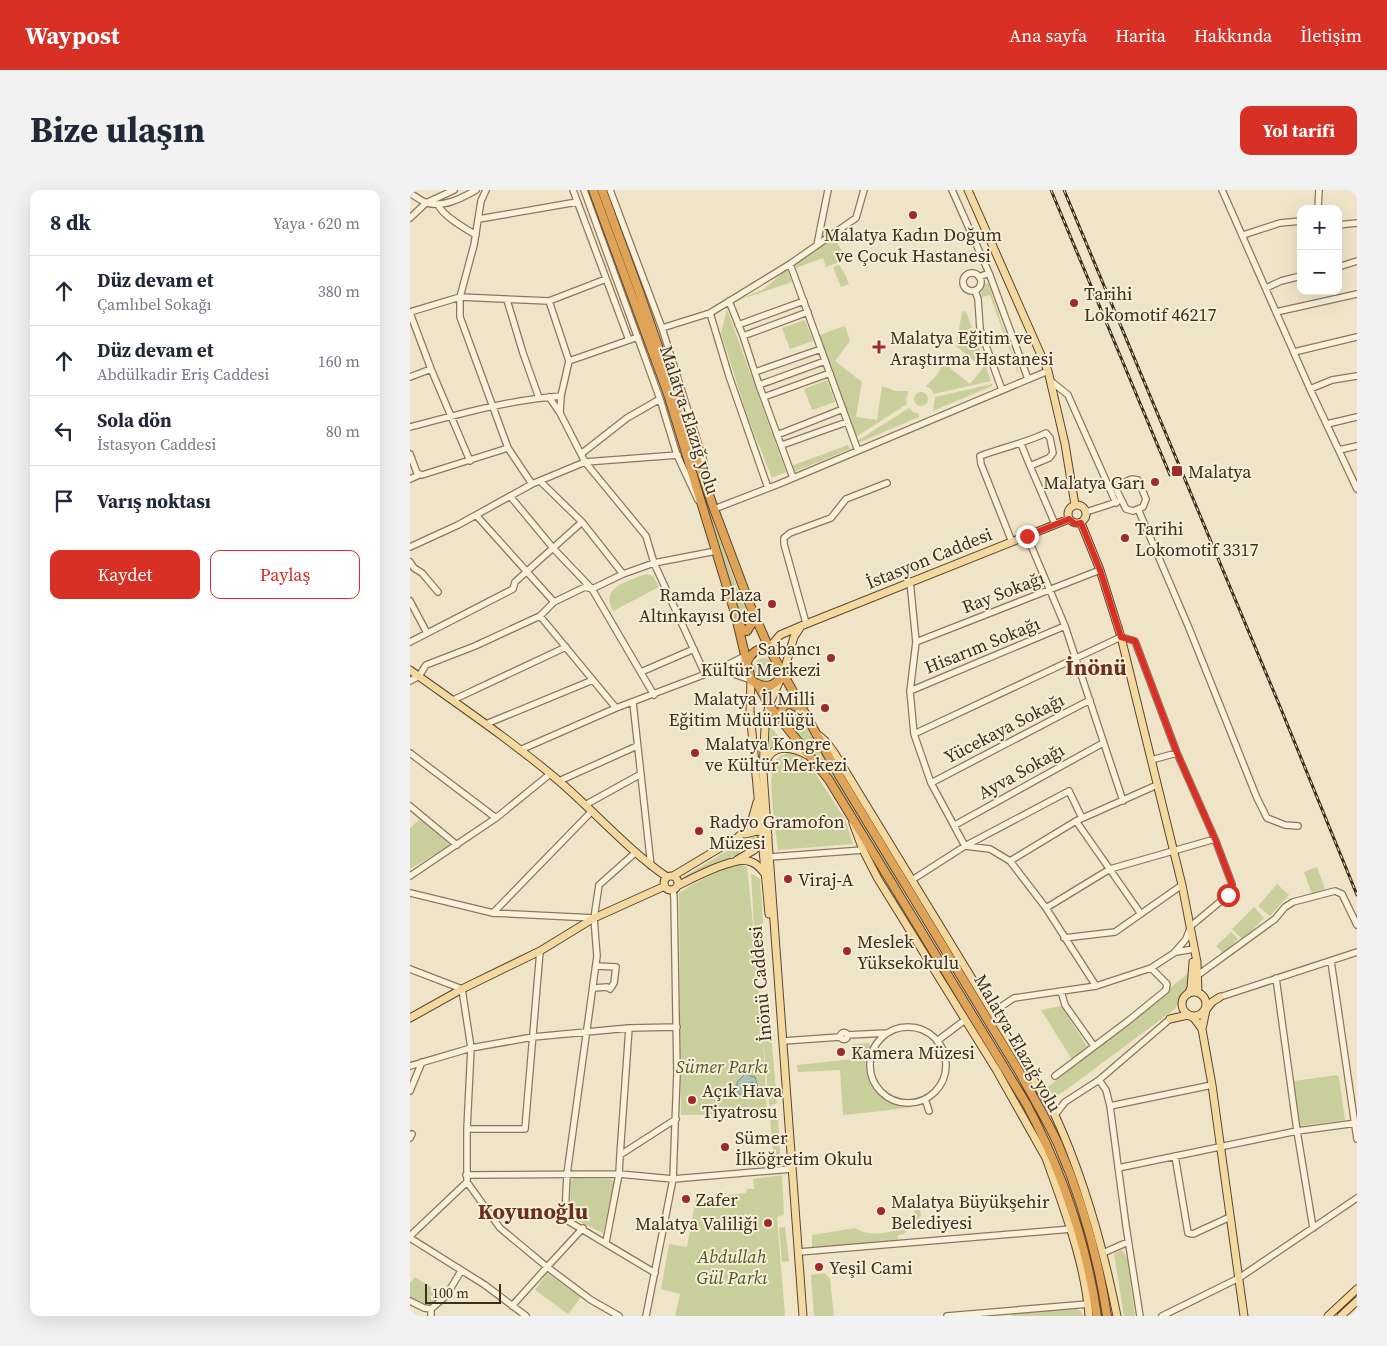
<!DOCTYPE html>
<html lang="tr">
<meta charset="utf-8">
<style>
:root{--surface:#fff;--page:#f2f2f3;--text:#1f2937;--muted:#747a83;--line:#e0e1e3;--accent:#d93025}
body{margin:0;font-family:"Source Serif 4",serif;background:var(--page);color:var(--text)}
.controls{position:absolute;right:15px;top:15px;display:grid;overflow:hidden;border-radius:10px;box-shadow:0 5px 20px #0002}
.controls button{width:45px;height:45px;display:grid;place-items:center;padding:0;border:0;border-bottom:1px solid var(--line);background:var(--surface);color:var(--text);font:25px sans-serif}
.scale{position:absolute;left:15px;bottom:12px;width:76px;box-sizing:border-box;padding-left:5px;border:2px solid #3d2e20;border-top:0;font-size:14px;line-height:18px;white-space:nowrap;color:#3d2e20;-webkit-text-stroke:4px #f7eed8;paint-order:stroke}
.stop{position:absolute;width:15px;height:15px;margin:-11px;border:4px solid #d93025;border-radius:50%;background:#fff}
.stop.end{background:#d93025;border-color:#fff;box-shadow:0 1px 5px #0008}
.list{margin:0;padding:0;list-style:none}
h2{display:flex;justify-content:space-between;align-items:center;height:65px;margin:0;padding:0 20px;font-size:21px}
h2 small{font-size:16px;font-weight:400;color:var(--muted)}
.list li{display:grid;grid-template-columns:32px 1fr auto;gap:15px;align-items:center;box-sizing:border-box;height:70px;padding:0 20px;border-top:1px solid var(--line)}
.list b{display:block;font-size:19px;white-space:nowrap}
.list p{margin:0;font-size:16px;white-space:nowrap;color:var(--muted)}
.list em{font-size:16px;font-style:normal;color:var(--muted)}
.actions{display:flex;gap:10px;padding:15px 20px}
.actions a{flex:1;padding:11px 0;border:1px solid var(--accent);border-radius:10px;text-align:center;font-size:18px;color:var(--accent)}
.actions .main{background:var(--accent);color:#fff}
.icon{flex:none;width:28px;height:28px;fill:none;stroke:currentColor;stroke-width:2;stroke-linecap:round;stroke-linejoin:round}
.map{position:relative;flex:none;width:947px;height:1126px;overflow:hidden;border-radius:10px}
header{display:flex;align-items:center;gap:30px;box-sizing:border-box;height:70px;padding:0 25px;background:var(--accent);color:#fff}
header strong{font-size:24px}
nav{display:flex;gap:28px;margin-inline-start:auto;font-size:18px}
.intro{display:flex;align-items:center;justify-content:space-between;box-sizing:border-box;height:120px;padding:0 30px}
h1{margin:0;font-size:35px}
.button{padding:12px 22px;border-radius:10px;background:var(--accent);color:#fff;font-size:18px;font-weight:700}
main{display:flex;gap:30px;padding:0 30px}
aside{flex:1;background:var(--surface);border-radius:10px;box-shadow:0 5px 20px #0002}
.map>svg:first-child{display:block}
.green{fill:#c9cf9b}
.water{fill:#a9c4bc;stroke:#6f938a}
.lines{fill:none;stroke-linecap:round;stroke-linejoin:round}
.minor-casing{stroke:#8d765c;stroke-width:8}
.major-casing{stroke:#5b4430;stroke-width:9}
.highway-casing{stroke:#5b4430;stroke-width:10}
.minor{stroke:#faf1dc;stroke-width:5.5}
.major{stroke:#f3d9a0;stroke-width:7}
.highway{stroke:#e0a458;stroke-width:8}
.rail-casing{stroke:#3d2e20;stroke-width:3}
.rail{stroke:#f7eed8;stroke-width:1;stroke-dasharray:4;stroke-linecap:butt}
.route{stroke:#d93025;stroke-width:6}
.poi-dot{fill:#9e2a2b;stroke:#f7eed8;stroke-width:2}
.labels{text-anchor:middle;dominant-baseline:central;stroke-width:4;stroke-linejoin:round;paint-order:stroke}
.poi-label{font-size:18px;fill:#3d2e20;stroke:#f7eed8;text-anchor:start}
.street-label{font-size:18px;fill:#3d2e20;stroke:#f7eed8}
.park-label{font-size:18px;font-style:italic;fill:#4d5a26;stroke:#f7eed8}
.district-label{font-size:22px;font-weight:bold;fill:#6b2e1e;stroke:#f7eed8}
</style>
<header>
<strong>Waypost</strong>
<nav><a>Ana sayfa</a><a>Harita</a><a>Hakkında</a><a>İletişim</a></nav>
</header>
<div class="intro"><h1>Bize ulaşın</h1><a class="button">Yol tarifi</a></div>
<main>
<aside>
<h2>8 dk<small>Yaya · 620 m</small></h2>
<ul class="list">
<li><svg class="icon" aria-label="ahead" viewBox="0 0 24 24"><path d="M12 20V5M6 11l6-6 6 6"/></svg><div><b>Düz devam et</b><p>Çamlıbel Sokağı</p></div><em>380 m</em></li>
<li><svg class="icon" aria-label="ahead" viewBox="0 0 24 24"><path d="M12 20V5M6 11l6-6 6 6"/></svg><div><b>Düz devam et</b><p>Abdülkadir Eriş Caddesi</p></div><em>160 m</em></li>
<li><svg class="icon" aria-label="left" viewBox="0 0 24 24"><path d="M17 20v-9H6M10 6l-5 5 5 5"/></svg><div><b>Sola dön</b><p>İstasyon Caddesi</p></div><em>80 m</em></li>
<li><svg class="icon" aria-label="arrive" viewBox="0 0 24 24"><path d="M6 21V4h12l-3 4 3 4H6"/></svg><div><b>Varış noktası</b></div></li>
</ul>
<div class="actions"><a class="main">Kaydet</a><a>Paylaş</a></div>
</aside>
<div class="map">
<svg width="947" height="1126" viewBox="0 0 947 1126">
<rect width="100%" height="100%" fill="#f0e4c8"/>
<path class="green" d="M424,47L432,61L429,72L416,77L413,68L386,78L384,74Z
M429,75L435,84L439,94L431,97L423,77Z
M377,79L382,92L326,111L354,99Z
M578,93L609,183L608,184L580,105L572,107L571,103L575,94Z
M317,119L376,282L362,288L338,228L311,143Z
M556,121L581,191L524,204L521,199L516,196L526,186L534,173L560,194L573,178L546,156L552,122Z
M395,130L403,151L380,159L372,138Z
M435,136L440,151L425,171L452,192L446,227L467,230L472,196L486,201H499L496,209L497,214L446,247L409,145Z
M417,190L425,212L402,220L394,199Z
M582,194V196L523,221L525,207Z
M504 209a7 7 0 1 1 14 0a7 7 0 1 1-14 0Z
M499,218L503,222L509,224V227L448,253L447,251Z
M438,255L440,259L384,282L381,276Z
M283,273L326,395L340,430L333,432L280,275Z
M236,384L243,386L249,397L203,421C190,396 217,392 236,384Z
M343 479a11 11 0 1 1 22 0a11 11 0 1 1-22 0Z
M385,518L490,695L488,697L417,584L378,529Z
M360,536L375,554L366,557L359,562Z
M378,563L388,564L398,573L407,586L435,629L443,654L368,660C366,641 357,590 364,574C367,567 371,565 378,563Z
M10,629L39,654L38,656L0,679V638Z
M347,644L349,652L333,660L329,651L336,645Z
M327,655L331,665L324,666L274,689L273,687Z
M324,674L337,677L345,754L341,683L350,689L355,757L354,758H345L352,842H361L367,913L360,916L359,914L353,847L357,924L271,925L269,703L285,693Z
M907,677L915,699L902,704L894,682Z
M867,694L879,705L860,726L848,716Z
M844,717L854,728L833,750L822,739Z
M821,742L828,749L814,764L806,756Z
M780,782L778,796L765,819L656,900L646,906L641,905L637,898Z
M651,816L679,859L663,871L631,820Z
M459,853L461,857C450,889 471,913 502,916V917C478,920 456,923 433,925L430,880L388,882L387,875L444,869L443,854Z
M927,885L929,887L935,930L889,936L884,891Z
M366,925L368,926L371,976L364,977L360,927Z
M372,985L374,1025L367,1027L375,1126H265L270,1104L251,1099L259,1054L277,1057L286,1008L336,1003L337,999H344L343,989Z
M164,988L200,989L204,992L193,1043L160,1027L161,991Z
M510,1019L511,1026L494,1044L488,1045L487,1052L402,1057V1045L445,1038C462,1050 500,1042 505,1020Z
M375,1037L379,1071L372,1072L369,1038Z
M712,1060L717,1068L725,1126H714L704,1064Z
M137,1083L171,1107L158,1124L125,1100Z
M415,1083L420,1089L424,1126H404L401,1085Z
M5,1087L38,1108L30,1115L16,1116L0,1109V1093Z
M667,1119L671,1121L673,1126H602L601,1123Z"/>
<path class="water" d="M335,884L345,887L348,897L347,899L343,896V892L336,894L335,904L331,906L327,900V892Z"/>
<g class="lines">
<g class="minor-casing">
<path id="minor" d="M76,0L71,11L64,55L50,107V127L98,258L122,294
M163,0L219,150
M174,0L250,209L267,265L288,310
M200,0L252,138L294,272L299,296
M542,0L579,83
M812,0L900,199L947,299
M0,3C5,6 11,11 17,13C33,18 52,8 66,0
M28,14C31,25 56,39 66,45
M908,19L909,0
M0,28L16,13L44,0
M69,29L167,12
M928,35L947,33
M833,45L870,33L891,31
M407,55L418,0
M380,74L448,261
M928,77L947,71
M553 92a9 9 0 1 1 18 0a9 9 0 1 1-18 0Z
M569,87L579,83L618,189
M856,98L871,91L891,86
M565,101L568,109L570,139L592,200
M97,110L113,163L129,208
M139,111L159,171L228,147
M319,111L333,146L349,195L383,288
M0,122L50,107L139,111L196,89
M866,122L947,104
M0,123L21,179L60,271
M300,123L319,186L358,298
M328,135L394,111
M252,138L300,123L380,74L446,28L454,0
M333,146L398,122
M884,162L947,147
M159,171L151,206L150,223L175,272L236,346L244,373L295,484
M345,182L411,159
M0,187L21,179
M642,192L658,205L706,313
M349,195L415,171
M900,199L922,190L947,186
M139,207L150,223
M354,207L420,183
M917,234L947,227
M0,237C50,224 99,210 151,206
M367,245L433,219
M611,254L620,276
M372,255L437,232
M929,260L947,256
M0,264L7,283L12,285L98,258
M171,264L217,228L250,209
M0,289L9,285
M722,289L728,290L736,309L733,317L723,321L716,319L707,301L710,294Z
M130,291L172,332L213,384
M100,306L143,358L182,399L244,505
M304,319L369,294L638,181
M728,319L779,438L847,608L857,628L875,635L888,636
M676,322L707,312
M66,325L144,412
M617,346L655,436L713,611
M602,352L571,274L570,266C592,258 615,253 636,243L640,248L643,263L639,268L620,276L645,334
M0,357L48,335L122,294L175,272L268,265
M0,372L4,378L12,383L28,402
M500,391L506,452L500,501L504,544L521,593L555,656L580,659L600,671L636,718L686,796
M0,411L17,443
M130,426L206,518
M396,433L374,354V348L380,343L421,328L436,309L477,293
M0,452L103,399L105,392L172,332
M506,452L690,380
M309,479L341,490
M231,482L284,459
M0,491L9,486L16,475L65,456L130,426L144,412L175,397L182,399L213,384L244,373L306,361
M500,501L655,436
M43,510L156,457
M223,513L241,676
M76,534L183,490
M504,544L711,447L725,451L767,563L805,649L822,694V700L818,705L781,736L776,749L764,763L741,778L686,796L604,808L583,822
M110,560L206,518L309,479L337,465
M0,563L86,628
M741,570L767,563
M149,591L227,556
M521,593L680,510
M175,615L231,584
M0,616L47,655
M666,631L731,724
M545,635L693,553
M225,663L189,695L184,728L187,766L157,984L155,1026L158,1031L245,1083
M360,667L453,660
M600,671L666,631L747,595
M0,686L86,628L140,584
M502,690L555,656L659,601L672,628
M0,703L83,723L184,728
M636,718L700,679L805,649
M83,723L181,622
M654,748L705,742L772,695
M766,762L784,759
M921,771L947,949
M0,779L52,799L61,858L57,939
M788,785L865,729L875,717L883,712L925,701L932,704L947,735
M866,788L887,941L903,1038
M184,798L197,797L200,799L204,793L206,777L186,776
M651,801L655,815L684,856
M810,807L947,762
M460 875a38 38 0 1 1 76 0a38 38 0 1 1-76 0Z
M219,838L267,837
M430.5 846a3.5 3.5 0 1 1 7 0a3.5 3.5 0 1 1-7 0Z
M437,845L477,843
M373,851L430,847
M527,851L555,830
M0,876L61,858L123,847L219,838L210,965
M645,886L718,831L756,800L757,794L741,778
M689,890L696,900L700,916L716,1036L730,1126
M0,901L12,872
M515,909L519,921
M700,916L802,895
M645,925L655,912L689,890L760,829
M0,948L2,944
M765,966L778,1043L783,1044L820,1027
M708,978L887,941L947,933
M56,985L209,984L263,989L382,979
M57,992V939H115L130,761
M0,1046L57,992L90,1038L137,1077L173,1038
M0,1048L75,1095L116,1126
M196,1052L209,984L210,965L266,929
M389,1062L661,1039
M693,1063L718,1052
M0,1111L14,1118L21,1119
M102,1116L137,1077L181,1110L209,1126
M21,1126V1119L36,1106L51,1081
M236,1126L263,989L267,883L264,708L263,699
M537,1126L678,1114
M752,1126L829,1088L947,1008"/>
</g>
<g class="major-casing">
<path id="major" d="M558,0L638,181L655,254L665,315
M658 324a9 9 0 1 1 18 0a9 9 0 1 1-18 0Z
M671,333L690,380L711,447L772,695L787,772L788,803
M359,458L370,445L391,436L659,329
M0,480C50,516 102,551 149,591C186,623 217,659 257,687
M373,484L384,447L391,436
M341,490L340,521L359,724
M370,490L359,515L355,537L353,582L393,1126
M408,545C420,553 428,569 436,582L644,923C674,988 693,1056 707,1126
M355,574C362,552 383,557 399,566
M443,633L453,660L468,689L587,881L636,968
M327,670L344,660L358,645L347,641L335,644
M263,686L328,647L340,637L347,612
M254 693a7 7 0 1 1 14 0a7 7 0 1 1-14 0Z
M267,696C283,688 322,667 338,671C346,672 351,679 356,685
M772 814a12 12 0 1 1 24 0a12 12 0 1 1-24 0Z
M778,804L781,798L783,772
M810,807L802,812L796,820L792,839L802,895L834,1126
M0,828L52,799L130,761L184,728L255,696
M760,829L778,825L784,828L792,839
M635,965C653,1017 675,1071 679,1126
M918,1126L947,1099
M931,1126L947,1111"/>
</g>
<g class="highway-casing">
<path id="highway" d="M183,0L258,204L325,423L341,490C353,499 365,498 373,484
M192,0L229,101L304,319L340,415L359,458L430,587L610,883C623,907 637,930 648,954C672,1009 688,1067 697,1126
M329,434L333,440L337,441L342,433L341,423
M337,472C341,463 349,457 359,458
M348,495L359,515L419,590L617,915C652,981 676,1052 687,1126
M375,531L372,520L374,515L381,514L392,520"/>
</g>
<use href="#minor" class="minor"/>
<use href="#major" class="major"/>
<use href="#highway" class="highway"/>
<g class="rail-casing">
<path id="rail" d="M641,0L760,285
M654,0L871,519L947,705"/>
</g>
<use href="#rail" class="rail"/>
</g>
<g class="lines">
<path class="route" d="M617,346L659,329L665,334L671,333L690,380L711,447L725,451L767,563L805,649L822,694V700L818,705"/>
</g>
<g class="poi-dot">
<circle cx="503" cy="25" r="5"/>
<circle cx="664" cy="113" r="5"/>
<path d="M466.5 149.5h5v5h5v5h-5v5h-5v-5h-5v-5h5z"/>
<rect x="761" y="275" width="12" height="12" rx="2.5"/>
<circle cx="745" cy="292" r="5"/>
<circle cx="715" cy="348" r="5"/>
<circle cx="362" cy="414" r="5"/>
<circle cx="421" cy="468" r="5"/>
<circle cx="415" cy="518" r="5"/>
<circle cx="285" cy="563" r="5"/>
<circle cx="289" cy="641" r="5"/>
<circle cx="378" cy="689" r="5"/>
<circle cx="437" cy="761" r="5"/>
<circle cx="431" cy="862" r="5"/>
<circle cx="282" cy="910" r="5"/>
<circle cx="315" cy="957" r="5"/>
<circle cx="276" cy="1009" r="5"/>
<circle cx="471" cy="1021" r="5"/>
<circle cx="358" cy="1033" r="5"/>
<circle cx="409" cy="1077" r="5"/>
</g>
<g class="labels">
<g class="poi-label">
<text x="503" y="44" text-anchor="middle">Malatya Kadın Doğum<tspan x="503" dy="21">ve Çocuk Hastanesi</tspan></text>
<text x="674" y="103">Tarihi<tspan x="674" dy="21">Lokomotif 46217</tspan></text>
<text x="480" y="147">Malatya Eğitim ve<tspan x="480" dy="21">Araştırma Hastanesi</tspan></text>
<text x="778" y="281">Malatya</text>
<text x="735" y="292" text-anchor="end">Malatya Garı</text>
<text x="725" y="338">Tarihi<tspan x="725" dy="21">Lokomotif 3317</tspan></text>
<text x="352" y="404" text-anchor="end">Ramda Plaza<tspan x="352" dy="21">Altınkayısı Otel</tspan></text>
<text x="411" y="458" text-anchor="end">Sabancı<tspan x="411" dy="21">Kültür Merkezi</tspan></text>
<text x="405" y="508" text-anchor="end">Malatya İl Milli<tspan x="405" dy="21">Eğitim Müdürlüğü</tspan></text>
<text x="295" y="553">Malatya Kongre<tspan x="295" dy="21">ve Kültür Merkezi</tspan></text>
<text x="299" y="631">Radyo Gramofon<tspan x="299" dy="21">Müzesi</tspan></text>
<text x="388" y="689">Viraj-A</text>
<text x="447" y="751">Meslek<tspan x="447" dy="21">Yüksekokulu</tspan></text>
<text x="441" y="862">Kamera Müzesi</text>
<text x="292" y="900">Açık Hava<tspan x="292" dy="21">Tiyatrosu</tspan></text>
<text x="325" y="947">Sümer<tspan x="325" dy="21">İlköğretim Okulu</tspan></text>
<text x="286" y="1009">Zafer</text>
<text x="481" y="1011">Malatya Büyükşehir<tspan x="481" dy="21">Belediyesi</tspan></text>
<text x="348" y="1033" text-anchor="end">Malatya Valiliği</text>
<text x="419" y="1077">Yeşil Cami</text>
</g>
<g class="street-label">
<text transform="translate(280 230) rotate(72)">Malatya-Elazığ yolu</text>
<text transform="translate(519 368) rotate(-22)">İstasyon Caddesi</text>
<text transform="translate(593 402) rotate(-21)">Ray Sokağı</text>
<text transform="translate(572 455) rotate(-22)">Hisarım Sokağı</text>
<text transform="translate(594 538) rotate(-27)">Yücekaya Sokağı</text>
<text transform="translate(611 581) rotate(-29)">Ayva Sokağı</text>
<text transform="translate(350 794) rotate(-95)">İnönü Caddesi</text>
<text transform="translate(608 853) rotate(60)">Malatya-Elazığ yolu</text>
</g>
<g class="park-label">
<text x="312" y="876">Sümer Parkı</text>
<text x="322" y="1066">Abdullah<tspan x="322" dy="21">Gül Parkı</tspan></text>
</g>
<g class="district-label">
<text x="686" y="477">İnönü</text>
<text x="123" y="1021">Koyunoğlu</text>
</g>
</g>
</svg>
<div class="controls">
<button>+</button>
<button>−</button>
</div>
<div class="scale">100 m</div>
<div class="stop" style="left:818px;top:705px"></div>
<div class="stop end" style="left:617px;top:346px"></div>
</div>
</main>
